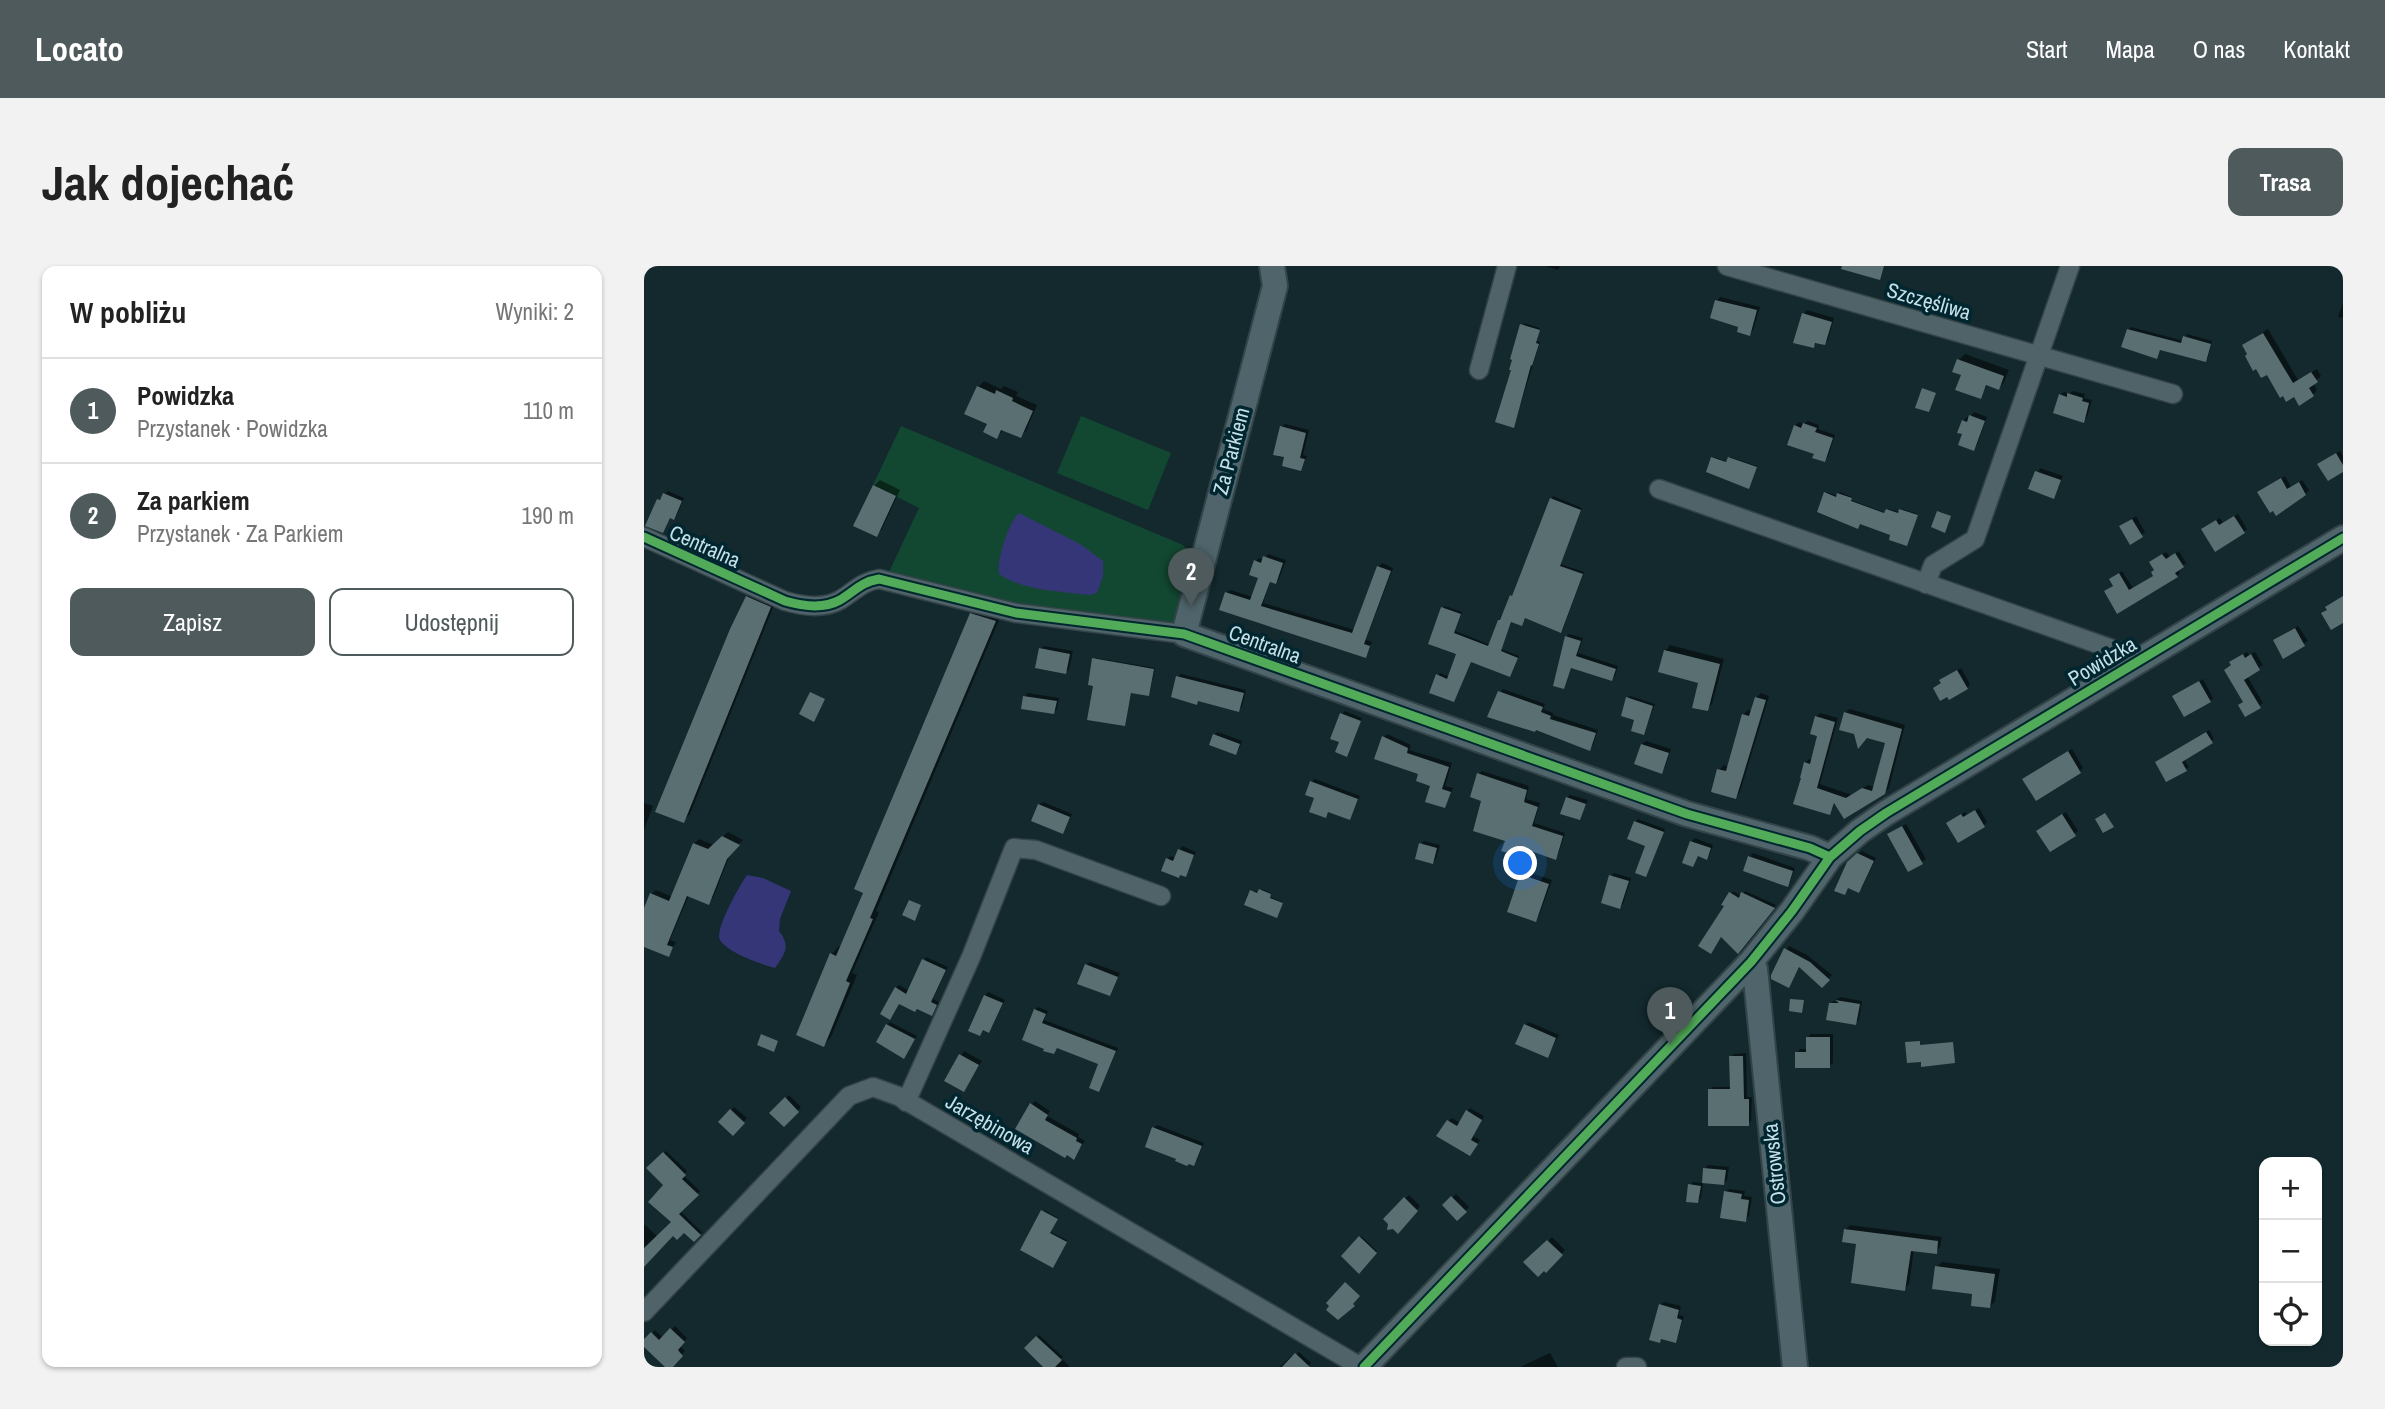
<!DOCTYPE html>
<html lang="pl">
<meta charset="utf-8">
<style>
:root{--surface:#fff;--page:#f2f2f2;--text:#222;--muted:#767676;--line:#e0e0e0;--accent:#4f5a5d}
body{margin:0;font-family:"Archivo Narrow",sans-serif;background:var(--page);color:var(--text)}
.controls{position:absolute;right:21px;bottom:21px;display:grid;overflow:hidden;border-radius:14px;box-shadow:0 2px 5px #0004}
.controls button{width:63px;height:63px;display:grid;place-items:center;padding:0;border:0;border-bottom:2px solid var(--line);background:var(--surface);color:var(--text);font:35px sans-serif}
.you{position:absolute;left:877px;top:598px;width:24px;height:24px;margin:-18px;border:5px solid #fff;border-radius:50%;background:#1a73e8;box-shadow:0 0 0 10px #1a73e833}
.badge{display:grid;place-items:center;width:46px;height:46px;border-radius:50%;background:var(--accent);color:#fff;font-size:23px;font-weight:700}
.pin{position:absolute;translate:-50% -58px;filter:drop-shadow(0 2px 4px #0008)}
.pin::after{content:'';position:absolute;top:37px;width:24px;height:21px;background:inherit;clip-path:polygon(0 0,100% 0,50% 100%)}
.list{margin:0;padding:0;list-style:none}
h2{display:flex;justify-content:space-between;align-items:center;height:91px;margin:0;padding:0 28px;font-size:30px}
h2 small{font-size:23px;font-weight:400;color:var(--muted)}
.list li{display:grid;grid-template-columns:46px 1fr auto;gap:21px;align-items:center;box-sizing:border-box;height:105px;padding:0 28px;border-top:2px solid var(--line)}
.list b{display:block;font-size:26px;white-space:nowrap}
.list p{margin:0;font-size:23px;white-space:nowrap;color:var(--muted)}
.list em{font-size:23px;font-style:normal;color:var(--muted)}
.actions{display:flex;gap:14px;padding:21px 28px}
.actions a{flex:1;padding:16px 0;border:2px solid var(--accent);border-radius:14px;text-align:center;font-size:24px;color:var(--accent)}
.actions .main{background:var(--accent);color:#fff}
.icon{flex:none;width:38px;height:38px;fill:none;stroke:currentColor;stroke-width:2;stroke-linecap:round;stroke-linejoin:round}
.map{position:relative;flex:none;width:1699px;height:1101px;overflow:hidden;border-radius:14px}
header{display:flex;align-items:center;gap:42px;box-sizing:border-box;height:98px;padding:0 35px;background:var(--accent);color:#fff}
header strong{font-size:33px}
nav{display:flex;gap:38px;margin-inline-start:auto;font-size:24px}
.intro{display:flex;align-items:center;justify-content:space-between;box-sizing:border-box;height:168px;padding:0 42px}
h1{margin:0;font-size:49px}
.button{padding:18px 32px;border-radius:14px;background:var(--accent);color:#fff;font-size:24px;font-weight:700}
main{display:flex;gap:42px;padding:0 42px}
aside{flex:1;background:var(--surface);border-radius:14px;box-shadow:0 2px 5px #0004}
.map>svg:first-child{display:block}
.green{fill:#124831}
.water{fill:#343678}
.shadow{fill:#0007}
.building{fill:#5a6f72}
.lines{fill:none;stroke-linecap:round;stroke-linejoin:round}
.street-casing{stroke:#334348;stroke-width:21}
.secondary-casing{stroke:#334348;stroke-width:28}
.street{stroke:#4f6369;stroke-width:18}
.secondary{stroke:#4f656b;stroke-width:24}
.cycleway-casing{stroke:#002630;stroke-width:13}
.cycleway{stroke:#51ab58;stroke-width:9}
.labels{text-anchor:middle;dominant-baseline:central;stroke-width:7;stroke-linejoin:round;paint-order:stroke}
.street-label{font-size:21px;fill:#c5dfe7;stroke:#002630}
</style>
<header>
<strong>Locato</strong>
<nav><a>Start</a><a>Mapa</a><a>O nas</a><a>Kontakt</a></nav>
</header>
<div class="intro"><h1>Jak dojechać</h1><a class="button">Trasa</a></div>
<main>
<aside>
<h2>W pobliżu<small>Wyniki: 2</small></h2>
<ul class="list">
<li><span class="badge">1</span><div><b>Powidzka</b><p>Przystanek · Powidzka</p></div><em>110 m</em></li>
<li><span class="badge">2</span><div><b>Za parkiem</b><p>Przystanek · Za Parkiem</p></div><em>190 m</em></li>
</ul>
<div class="actions"><a class="main">Zapisz</a><a>Udostępnij</a></div>
</aside>
<div class="map">
<svg width="1699" height="1101" viewBox="0 0 1699 1101">
<rect width="100%" height="100%" fill="#13292e"/>
<path class="green" d="M437,150L527,187L504,244L413,207Z
M257,160L539,279L550,291L537,345L528,358L377,342L245,306L275,242L229,219Z"/>
<path class="water" d="M375,247L436,278L459,295V310L453,327L445,329C416,325 379,325 355,308C353,294 364,257 375,247Z
M103,609L119,612L147,625L136,653L135,665C147,680 141,688 131,702C117,698 84,687 76,674C70,664 96,619 103,609Z"/>
<path class="shadow" d="M901,0H916L914,4Z
M1076,31L1116,41L1109,64L1106,68L1073,35Z
M1699,37V52L1694,51Z
M1163,44L1190,52L1184,74L1180,77H1173L1169,81L1160,48Z
M880,57L896,62L893,75L896,76L870,160L869,103Z
M1487,61L1540,75L1543,68L1568,75L1564,92L1561,94L1517,82L1513,91L1484,64Z
M1624,63L1654,114L1673,103L1677,110L1669,117L1673,124L1669,129H1651L1623,107L1605,88L1600,79Z
M1321,88L1365,104L1360,116L1355,122L1344,118L1336,131L1319,108L1315,94Z
M340,115L357,123L360,120L374,126L372,130L393,139L382,165L376,170L360,163L353,171L345,157L334,121Z
M1428,125L1441,128L1440,132L1448,134L1443,151L1439,155L1416,129L1420,126L1426,128Z
M1330,146L1343,151L1333,179L1330,183L1320,167L1319,155L1323,151L1326,152Z
M1164,155L1175,159L1174,163L1191,169L1184,191L1180,194L1151,160L1155,156L1160,158Z
M641,158L665,164L659,189L663,190L657,203L642,190L638,161Z
M1696,185L1699,190V204L1679,195Z
M1070,191L1084,196L1086,191L1113,200L1106,219Z
M1396,202L1419,210L1410,230L1387,222Z
M1641,210L1647,221L1658,214L1665,224L1661,228L1619,223Z
M236,214L256,224L238,263L232,269L230,220Z
M24,225L40,232L33,249L30,251L27,250L19,265L15,234Z
M1182,226L1194,230L1196,226L1208,231L1207,234L1242,247L1244,243L1256,246L1258,243L1274,248L1264,277L1249,267L1217,256L1214,261Z
M909,230L938,242L916,298L940,306L919,363L917,365L882,350L879,356L868,355L857,383L875,390L868,407L866,409L827,394L811,432L794,409L796,407L806,411L815,387L799,342L801,340L818,346L811,365L847,379L855,354L870,329Z
M1594,248L1603,263L1600,266L1563,260L1576,252L1579,257Z
M1492,250L1501,266L1486,276L1481,257Z
M1535,285L1542,297L1534,303L1536,307L1533,310L1474,345L1462,325L1470,319L1467,313L1470,310L1478,305L1489,322L1511,309L1510,293L1522,286L1526,291Z
M624,288L642,294L635,313L632,316L627,314L619,337L711,364L734,301L738,297L749,302L722,374L728,376L721,390L582,327L586,324L609,331L616,311L612,295L615,292L620,294Z
M110,324L132,334L46,548L39,555L103,331Z
M335,341L358,347L232,645L235,646L208,707L213,709L187,771L180,779L155,768L188,688L195,680L197,682L221,626L328,348Z
M1654,360L1664,375L1640,390L1634,371Z
M925,368L939,372L934,387L974,400L971,410L968,413L928,400L920,421L922,371Z
M1026,379L1080,393L1068,438L1063,443L1057,416L1021,385Z
M400,380L429,385L425,403L422,406L396,383Z
M1603,386L1605,389L1611,386L1619,399L1603,410L1619,437L1601,449V435L1588,399L1591,393Z
M452,392L511,402L506,426L505,428L488,425L480,458L451,418Z
M1317,402L1326,418L1323,422L1298,417L1297,414L1300,411Z
M537,408L602,424L598,441L594,444L556,433L553,437L534,411Z
M1559,413L1569,432L1566,435L1530,430Z
M859,423L901,438L899,443L909,447V449L954,464L949,479L945,483L892,462L852,431Z
M384,427L415,432L413,443L410,446L381,431Z
M1117,427L1125,430L1096,526L1092,531L1075,504L1080,499L1085,501L1099,449L1104,444L1108,445L1112,432Z
M986,430L1011,438L1000,467L984,432Z
M1206,443L1261,459L1245,522L1240,527L1192,536L1186,547L1151,536L1161,497L1165,493L1169,494L1175,469L1172,451L1176,447L1194,452L1176,518L1208,529L1224,519L1231,521L1243,476L1201,447Z
M701,445L718,452L702,489L697,475L698,448Z
M1565,464L1570,473L1540,493L1545,501L1542,503L1516,494Z
M574,466L598,475L595,483L591,487L570,469Z
M743,468L767,479L765,484L808,497L801,520L809,522L801,540L788,519L740,471Z
M1002,475L1027,483L1021,502L1017,506L998,478Z
M1428,483L1439,502L1436,505L1380,513Z
M838,505L885,520L882,533L896,537L890,557L921,567L914,589L911,592L885,583L877,604L863,573L839,533L835,508Z
M671,513L716,530L706,552L685,544L681,550L667,516Z
M926,529L944,534L936,552L923,532Z
M399,536L428,548L419,566L395,539Z
M0,537L9,540L0,564Z
M1335,542L1343,556L1340,559L1304,557L1321,546L1323,549Z
M1422,546L1434,565L1430,568L1398,562Z
M994,553L1021,563L1002,609L1003,579L991,556Z
M1262,558L1282,593L1265,604L1249,565Z
M84,566L99,574L87,586L69,632L64,637L45,629L26,674L32,676L25,689L0,680V647L7,628L12,624L29,631L50,578L55,573L70,579Z
M1051,572L1069,579L1066,588L1063,592L1055,589L1049,599L1047,576Z
M780,575L796,579L792,593L789,596L777,578Z
M538,580L552,586L541,609L523,593L527,590L532,592Z
M1218,585L1232,592L1218,622L1215,625L1205,621L1200,627L1205,597Z
M1109,587L1151,602L1146,616L1143,619L1106,591Z
M881,605L908,614L895,650L892,654L877,609Z
M970,607L987,612L979,638L976,641L967,610Z
M618,623L627,627L626,631L639,636L634,649L608,625L615,626Z
M1089,625L1097,630L1101,625L1132,639L1094,686L1078,669L1082,640Z
M1145,680L1163,689L1188,709L1178,720L1156,700L1144,720L1128,709Z
M282,691L304,701L289,733L295,736L288,748L255,736L252,722L255,719L265,725Z
M446,696L476,707L465,728L442,699Z
M344,726L361,734L348,761L345,765L340,763L336,768L341,730Z
M1196,731L1218,735L1215,754L1211,757L1187,737Z
M394,741L404,745L400,754L474,782L455,824L457,797L414,780L410,786L391,744Z
M246,756L273,770L260,790L243,759Z
M885,756L915,769L904,790L881,759Z
M1167,768H1189V797L1185,800L1153,787L1156,783H1163V772Z
M320,785L338,795L320,824L302,815Z
M1102,787L1103,831H1108L1107,855L1104,858L1066,824L1069,821H1087V791L1090,788Z
M145,829L157,841L140,859L128,847Z
M391,835L406,845L403,850L435,868L434,871L441,875L429,891L388,838Z
M90,841L103,852L89,867L77,856Z
M826,842L840,850L829,870L836,874L829,885L804,856L808,852L816,857Z
M513,859L560,877L553,894L550,898L534,892L510,862Z
M22,885L43,905L39,909L56,925L36,945L58,966L50,974L40,965L29,968L0,998V958L15,972L30,956L21,919L5,902Z
M1064,899L1085,901L1083,914L1080,917L1061,903Z
M1049,916L1059,917L1057,932L1053,935L1046,919Z
M1085,923L1101,925L1100,930L1108,931L1105,950L1102,954L1081,926Z
M812,928L825,941L813,952L800,939Z
M765,929L776,940L754,966L741,953Z
M400,944L414,952L406,966L423,974L410,999Z
M1206,959L1298,971L1296,981L1292,986L1270,983L1265,1018L1260,1023L1201,964Z
M717,970L733,985L715,1005L699,990Z
M908,971L921,984L902,1004L882,996Z
M1298,996L1356,1003L1351,1035L1346,1041L1293,1001Z
M1020,1036L1037,1040L1035,1049L1040,1050L1034,1071L1031,1075L1019,1072L1016,1075V1039Z
M31,1060L43,1072L36,1080L41,1085L26,1101H23L0,1079V1076L11,1064L19,1072Z
M395,1069L419,1091L417,1092L426,1101H402L382,1082Z
M655,1086L667,1097L663,1101H636L647,1090L649,1092Z
M906,1087L914,1101H877L878,1100Z"/>
<path class="building" d="M1198,0H1240L1236,14L1197,3Z
M1071,34L1113,44L1106,70L1093,66L1094,61L1066,52Z
M1158,47L1188,56L1181,79L1171,77L1170,82L1149,77Z
M876,58L896,64L892,77L895,78L888,100L887,99L870,162L851,156L867,104H865L868,94L866,93Z
M1483,63L1537,77L1539,70L1567,78L1562,96L1516,84L1513,93L1477,81Z
M1619,67L1649,117L1667,106L1674,116L1665,122L1670,130L1655,140L1650,131L1642,136L1639,130L1636,132L1623,109L1617,112L1612,103L1609,105L1601,90L1603,88L1598,79Z
M1313,93L1360,110L1355,124L1342,119L1337,133L1311,124L1317,109L1308,106Z
M333,120L351,128L352,124L369,132L368,135L389,145L377,172L357,164L353,173L339,166L343,158L320,148Z
M1278,122L1292,127L1285,146L1271,142Z
M1423,127L1439,132L1438,135L1445,137L1440,157L1409,147L1415,128L1423,131Z
M1325,149L1341,155L1330,185L1314,179L1318,168L1313,167L1318,154L1323,156Z
M1159,157L1173,162L1171,166L1189,172L1181,196L1168,192L1170,188L1143,179L1150,159L1157,162Z
M636,160L662,167L656,192L661,193L657,205L638,200L640,191L629,189Z
M1692,187L1699,199V206L1684,215L1673,198Z
M1067,191L1082,196L1084,191L1113,201L1105,223L1062,206Z
M1391,205L1417,214L1410,233L1384,223Z
M1637,212L1643,223L1655,216L1662,229L1632,250L1629,245L1626,247L1613,226Z
M229,219L252,230L233,271L209,260Z
M1180,226L1192,231L1193,227L1208,232L1207,235L1240,247L1242,243L1254,247L1255,243L1274,249L1263,280L1245,274L1246,269L1216,258L1214,263L1173,246Z
M19,227L38,235L30,254L26,252L19,267L1,260L13,233L16,234Z
M906,232L937,244L916,300L939,308L917,367L881,352L878,360L867,356L857,385L874,392L866,411L827,396L810,436L785,427L792,408L803,413L812,388L784,378L797,341L817,348L810,367L844,380L854,354H856L866,329L868,330Z
M1293,245L1307,250L1301,267L1287,261Z
M1590,250L1601,267L1571,286L1557,263L1572,254L1575,259Z
M1488,253L1499,271L1486,279L1475,260Z
M1531,287L1540,301L1531,307L1534,311L1473,348L1460,325L1469,320L1465,313L1475,307L1485,324L1509,310L1507,306L1510,304L1505,296L1518,288L1522,293Z
M619,290L639,297L632,318L626,316L617,340L708,367L733,300L747,305L720,378L726,380L722,392L575,344L581,326L606,334L614,312L605,309L610,294L617,297Z
M102,330L127,341L40,557L11,546L86,363Z
M1699,330V357L1687,364L1677,347L1683,344L1681,341Z
M326,347L352,355L226,652L229,653L202,715L206,717L180,781L152,769L186,687L192,690L219,627L210,623Z
M1651,362L1661,380L1639,393L1629,374Z
M921,370L937,375L932,390L972,403L968,415L927,402L920,423L909,420Z
M395,382L426,388L422,408L391,402Z
M1020,384L1076,398L1064,445L1048,442L1054,417L1014,406Z
M1599,388L1601,392L1607,388L1616,404L1600,414L1617,442L1601,451L1594,439L1599,436L1580,404L1587,399L1585,396Z
M448,392L510,403L505,430L487,427L481,460L443,454L449,420L444,419Z
M1313,404L1324,423L1305,434L1303,431L1296,435L1289,422L1297,417L1295,414Z
M532,410L600,427L595,446L554,435L553,439L527,431Z
M1555,415L1567,436L1540,451L1528,430Z
M854,425L899,441L897,446L907,450L906,453L952,467L946,485L892,464L891,466L843,451Z
M166,426L181,433L170,456L155,448Z
M379,430L413,435L410,448L377,443Z
M982,431L1009,440L1000,469L987,465L990,454L977,450Z
M1111,431L1122,434L1092,533L1067,526L1073,503L1082,505L1098,448L1105,450Z
M1200,446L1258,463L1241,528L1200,553L1190,537L1186,549L1149,538L1157,512H1156L1160,496L1166,498L1173,470L1166,468L1171,450L1191,456L1173,522L1202,532L1218,522L1228,525L1241,477L1223,472L1214,483L1210,468L1195,464Z
M696,447L717,455L703,491L691,486L695,476L686,473Z
M1562,466L1569,477L1538,496L1543,505L1522,516L1511,496Z
M569,468L596,478L592,489L565,479Z
M738,470L764,482L763,487L805,501L798,523L807,526L801,542L781,536L786,520L772,515L774,508L730,493Z
M997,478L1025,487L1018,508L990,498Z
M1424,485L1437,507L1392,535L1378,513Z
M833,507L883,524L880,536L894,541L888,560L919,570L912,594L884,584L877,606L863,601L867,588L857,585L861,575L829,565L837,535L826,531Z
M666,515L714,533L706,554L684,546L682,552L665,546L670,532L661,529Z
M922,531L942,538L936,554L916,548Z
M394,538L426,551L419,568L387,555Z
M1331,544L1341,561L1314,577L1302,557L1317,548L1319,551Z
M1461,547L1470,561L1459,567L1451,553Z
M1418,548L1432,570L1406,586L1392,565Z
M990,555L1020,566L1002,611L991,607L1001,580L983,573Z
M1258,560L1279,598L1264,606L1243,568Z
M78,570L96,579L83,593L65,639L43,630L23,679L29,681L25,691L0,681V642L6,627L25,635L49,577L64,583Z
M1046,575L1067,582L1063,594L1054,590L1049,601L1038,597Z
M775,577L793,582L789,598L771,593Z
M534,583L550,589L542,611L536,609L535,612L517,605L522,592L529,595Z
M1213,587L1230,595L1215,627L1204,622L1201,629L1190,625L1203,596Z
M1104,590L1149,605L1144,621L1099,605Z
M876,608L905,618L892,656L863,646Z
M965,609L985,615L976,643L957,637Z
M615,623L627,628L626,632L639,637L633,652L600,639L606,624L613,627Z
M1085,626L1095,632L1097,626L1131,642L1094,688L1077,671L1067,688L1054,680L1080,640L1077,639Z
M265,634L277,639L271,655L258,649Z
M1140,682L1166,696L1186,714L1178,722L1155,701L1145,722L1127,713V709Z
M278,693L302,704L287,736L293,739L288,750L273,743L271,746L255,738L246,754L236,748L251,721L262,728Z
M441,698L474,711L466,730L433,718Z
M340,729L359,737L345,767L339,764L336,770L324,765Z
M1146,733L1160,734L1158,747L1145,745Z
M1191,734L1216,738L1212,759L1182,754L1185,737H1195Z
M390,743L402,748L398,757L472,785L455,826L445,822L454,798L413,782L410,788L399,785L400,783L378,774Z
M242,758L271,773L260,793L232,776Z
M880,758L912,772L904,792L871,778Z
M117,768L134,775L130,786L113,779Z
M1162,771H1186V802H1151V786H1162Z
M1276,775V779L1309,776L1311,797L1277,801V796L1263,797L1261,776Z
M315,788L335,799L320,826L300,815Z
M1085,790H1099L1100,833H1105V860H1064V823H1086Z
M141,831L155,846L140,861L125,847Z
M386,837L404,849L401,854L433,872L432,875L438,878L430,894L423,889L421,892L371,863Z
M86,843L101,857L89,870L74,856Z
M822,844L838,854L827,874L834,878L826,890L792,870L803,854L813,860Z
M508,861L558,880L550,900L545,898L543,900L531,895L532,893L501,881Z
M19,886L42,909L38,913L55,929L35,948L57,969L50,976L40,967L33,974L29,970L0,1001V982L27,956L4,936L19,919L2,902Z
M1059,902L1082,904L1080,919L1058,917Z
M1044,918L1057,920L1054,937L1042,936Z
M1080,925L1098,928L1097,933L1105,934L1102,956L1076,952Z
M807,930L823,946L813,955L798,939Z
M760,931L774,945L754,968L749,963L743,964L744,958L739,953Z
M397,944L414,953L406,967L423,976L409,1002L376,984Z
M1200,963L1294,975L1293,988L1267,985L1261,1025L1207,1017L1212,978L1198,976Z
M715,970L733,987L715,1008L697,990Z
M903,974L919,989L902,1007L900,1005L894,1011L879,996Z
M1291,1000L1351,1008L1346,1042L1327,1040L1328,1028L1288,1023Z
M701,1016L716,1030L709,1038L711,1040L694,1054L682,1044L685,1040L682,1037Z
M1015,1038L1035,1044L1033,1052L1038,1054L1032,1077L1017,1073L1016,1077L1005,1074Z
M26,1062L41,1076L34,1084L39,1090L29,1101H21L0,1081V1073L7,1066L15,1074Z
M392,1070L418,1094L411,1101H399L380,1082Z
M651,1087L666,1101H638Z"/>
<g class="lines">
<g class="street-casing">
<path id="street" d="M1083,0L1529,128
M835,104L863,0
M1015,223L1471,384L1491,396
M0,271L141,335C158,340 180,343 196,334C211,325 217,316 235,313L372,347L540,368
M1282,318L1289,299L1331,273L1426,0
M262,836L327,691L370,582L392,584L517,630
M0,1046L205,830L229,821L254,830L717,1101
M982,1101H993"/>
</g>
<g class="secondary-casing">
<path id="secondary" d="M628,0L631,20L540,368L1043,548L1166,582L1186,591
M1107,696L1111,703L1151,1101
M720,1101L1107,696L1148,645L1186,591L1216,565L1242,547L1699,272"/>
</g>
<use href="#street" class="street"/>
<use href="#secondary" class="secondary"/>
<g class="cycleway-casing">
<path id="cycleway" d="M0,271L141,335C158,340 180,343 196,334C211,325 217,316 235,313L372,347L540,368L1043,548L1166,582L1186,591
M720,1101L1107,696L1148,645L1186,591L1216,565L1242,547L1699,272"/>
</g>
<use href="#cycleway" class="cycleway"/>
</g>
<g class="labels">
<g class="street-label">
<text transform="translate(1285 35) rotate(16)">Szczęśliwa</text>
<text transform="translate(587 185) rotate(-75)">Za Parkiem</text>
<text transform="translate(61 280) rotate(24)">Centralna</text>
<text transform="translate(621 378) rotate(20)">Centralna</text>
<text transform="translate(1458 395) rotate(-31)">Powidzka</text>
<text transform="translate(346 858) rotate(30)">Jarzębinowa</text>
<text transform="translate(1130 898) rotate(-96)">Ostrowska</text>
</g>
</g>
</svg>
<div class="controls">
<button>+</button>
<button>−</button>
<button><svg class="icon" aria-label="locate" viewBox="0 0 24 24"><circle cx="12" cy="12" r="6"/><path d="M12 2v4M12 18v4M2 12h4M18 12h4"/></svg></button>
</div>
<div class="you"></div>
<div class="pin badge" style="left:1026px;top:779px">1</div>
<div class="pin badge" style="left:547px;top:340px">2</div>
</div>
</main>
